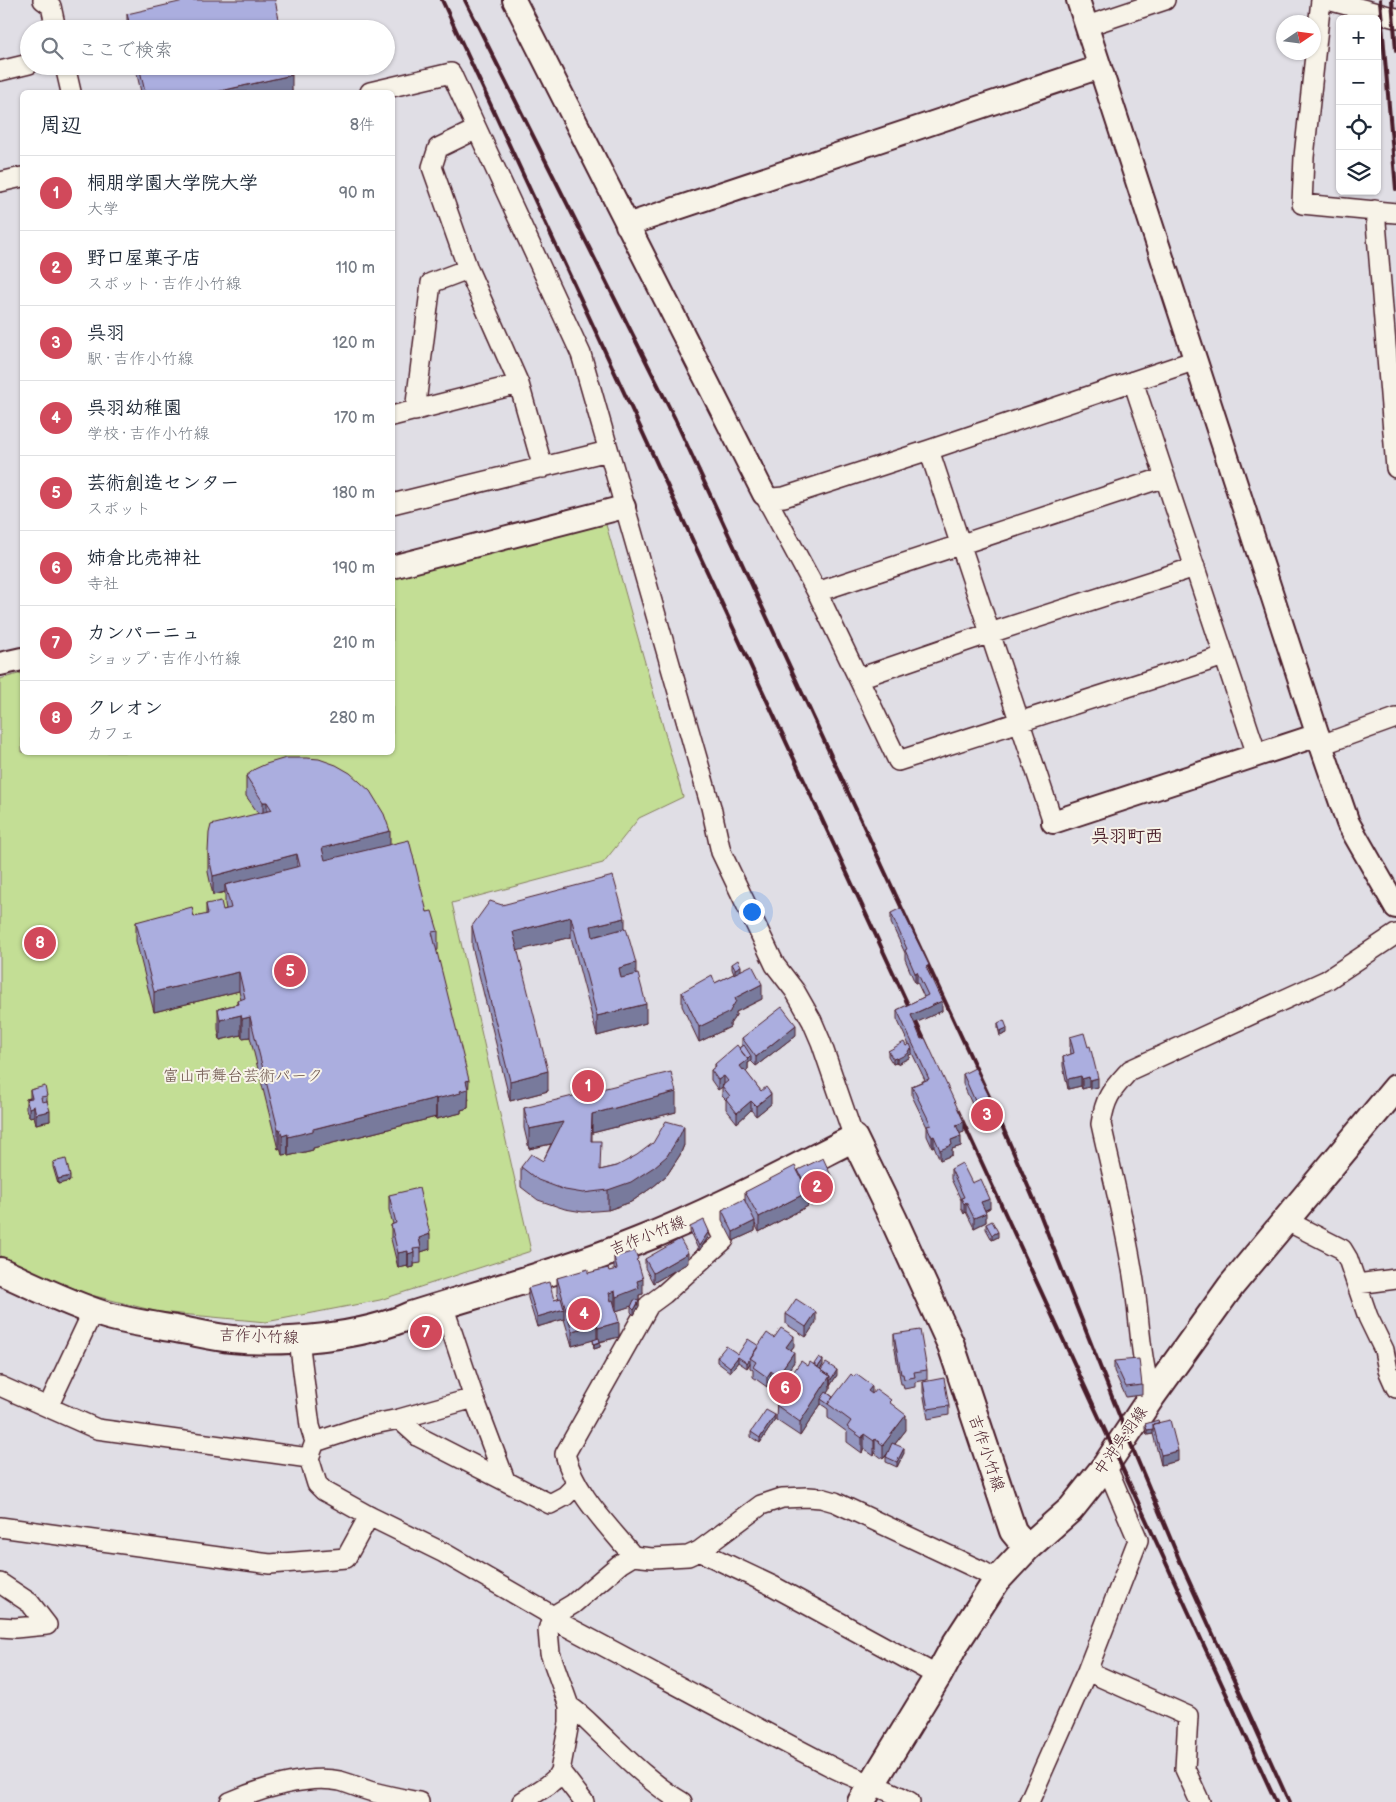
<!DOCTYPE html>
<html lang="ja">
<meta charset="utf-8">
<style>
:root{--surface:#fff;--page:#f6f6f7;--text:#1f2937;--muted:#747a83;--line:#e0e1e3;--accent:#d1495b}
body{margin:0;font-family:"Balsamiq Sans","Klee One",sans-serif;background:var(--page);color:var(--text)}
.controls{position:absolute;right:15px;top:15px;display:grid;overflow:hidden;border-radius:8px;box-shadow:0 1px 4px #0004}
.controls button{width:45px;height:45px;display:grid;place-items:center;padding:0;border:0;border-bottom:1px solid var(--line);background:var(--surface);color:var(--text);font:25px sans-serif}
.compass{position:absolute;left:1276px;top:15px;width:45px;height:45px;border-radius:50%;background:var(--surface);box-shadow:0 1px 4px #0004;rotate:77deg}
.you{position:absolute;left:751px;top:911px;width:18px;height:18px;margin:-12px;border:4px solid #fff;border-radius:50%;background:#1a73e8;box-shadow:0 0 0 8px #1a73e833}
.badge{display:grid;place-items:center;width:32px;height:32px;border-radius:50%;background:var(--accent);color:#fff;font-size:16px;font-weight:700}
.pin{position:absolute;translate:-50% -50%;border:2px solid #fff;box-shadow:0 1px 5px #0006}
.list{margin:0;padding:0;list-style:none}
h2{display:flex;justify-content:space-between;align-items:center;height:65px;margin:0;padding:0 20px;font-size:21px}
h2 small{font-size:16px;font-weight:400;color:var(--muted)}
.list li{display:grid;grid-template-columns:32px 1fr auto;gap:15px;align-items:center;box-sizing:border-box;height:75px;padding:0 20px;border-top:1px solid var(--line)}
.list b{display:block;font-size:19px;white-space:nowrap}
.list p{margin:0;font-size:16px;white-space:nowrap;color:var(--muted)}
.list em{font-size:16px;font-style:normal;color:var(--muted)}
.icon{flex:none;width:28px;height:28px;fill:none;stroke:currentColor;stroke-width:2;stroke-linecap:round;stroke-linejoin:round}
.map{position:relative;flex:none;width:1396px;height:1802px;overflow:hidden}
.search{position:absolute;background:var(--surface);box-shadow:0 1px 4px #0004;left:20px;top:20px;width:375px;height:55px;display:flex;align-items:center;gap:12px;box-sizing:border-box;padding:0 18px;border-radius:28px;color:var(--muted);font-size:19px}
.panel{position:absolute;background:var(--surface);box-shadow:0 1px 4px #0004;left:20px;top:90px;width:375px;height:665px;border-radius:8px}
.map>svg:first-child{display:block}
.park{fill:#c3de95;stroke:#867e60}
.lines{fill:none;stroke-linecap:round;stroke-linejoin:round}
.minor-casing{stroke:#4a1f2b;stroke-width:22}
.tertiary-casing{stroke:#4a1f2b;stroke-width:26}
.secondary-casing{stroke:#4a1f2b;stroke-width:30}
.minor{stroke:#f7f3e8;stroke-width:19}
.tertiary{stroke:#f7f3e8;stroke-width:22}
.secondary{stroke:#f7f3e8;stroke-width:26}
.rail{stroke:#4a1f2b;stroke-width:4}
.wall{fill:#9396c0;stroke:#4a1f2b}
.shaded-wall{fill:#787a9c;stroke:#4a1f2b}
.building{fill:#abaedf;stroke:#4a1f2b}
.labels{text-anchor:middle;dominant-baseline:central;stroke-width:4;stroke-linejoin:round;paint-order:stroke}
.park-label{font-size:16px;fill:#684f46;stroke:#f7f3e8}
.street-label{font-size:16px;fill:#4a1f2b;stroke:#f7f3e8}
.neighbourhood-label{font-size:18px;font-weight:bold;fill:#4a1f2b;stroke:#f7f3e8}
</style>
<div class="map">
<svg width="1396" height="1802" viewBox="0 0 1396 1802">
<rect width="100%" height="100%" fill="#e0dee5"/>
<filter id="ink" filterUnits="userSpaceOnUse"><feTurbulence type="fractalNoise" baseFrequency=".02" numOctaves="2"/><feDisplacementMap in="SourceGraphic" scale="10" xChannelSelector="R" yChannelSelector="G"/><feConvolveMatrix kernelMatrix="1 2 1 2 8 2 1 2 1" color-interpolation-filters="sRGB"/></filter>
<g filter="url(#ink)">
<path class="park" d="M605,521L683,797L639,818L603,863L452,903L531,1251L380,1300L266,1322L159,1312L79,1292L0,1257V679L22,673V752H392L393,577Z"/>
<g class="lines">
<g class="minor-casing">
<path id="minor" d="M43,0L51,6L56,29
M1321,0L1304,157L1302,204L1396,213
M1328,0L1396,18
M1087,26L1165,0
M65,66L71,92
M0,71L29,64
M370,92L451,73L581,354L711,807L721,852L775,965L795,991L812,1021L821,1042L854,1138
M477,129L438,148L432,167L468,269L519,384L543,468
M0,182L22,177
M1375,210L1396,468
M1133,381L1257,755
M415,411L431,283L468,269
M392,416L519,384
M929,450L1053,822
M764,494L817,592L898,761L1224,656
M764,494L772,498L784,497L929,450L1196,360
M392,504L608,451
M817,592L1165,477
M859,678L990,633L1195,567
M1321,745L1396,718
M1285,1220L1342,1249L1348,1259L1368,1317L1384,1350L1388,1370L1396,1388
M1357,1284L1396,1279
M443,1305L474,1398L505,1480
M299,1340L310,1426L315,1442L309,1458L317,1484L324,1491L369,1516L444,1553L553,1616L564,1625C653,1672 741,1720 830,1766C856,1780 885,1787 910,1802
M0,1386L97,1429L309,1458
M1152,1396C1139,1357 1140,1315 1133,1275C1125,1224 1112,1174 1101,1124C1105,1096 1112,1090 1130,1070L1327,980L1396,934
M48,1407L93,1311
M399,1419L474,1398
M315,1442L364,1426L399,1419L419,1437L550,1504L565,1496L576,1485
M0,1527L270,1564L346,1558L369,1516
M699,1551L773,1586L938,1676
M633,1556C608,1525 575,1494 565,1454L649,1305L664,1294L724,1240L710,1211
M0,1583L30,1603L47,1625
M0,1627L15,1628L47,1625
M1087,1671L1188,1716L1185,1769L1200,1802
M569,1706C583,1715 592,1726 604,1737C628,1760 653,1785 682,1802
M560,1771L584,1802
M230,1802C259,1789 308,1774 340,1781C351,1784 362,1789 373,1792C388,1796 404,1799 419,1802
M522,1802L548,1785L556,1778L560,1771L569,1723V1706L550,1653L548,1630L553,1616L573,1604L620,1564L633,1556L652,1558L688,1556L699,1551L761,1505L782,1498L808,1497L821,1498L835,1502L982,1571L997,1580
M1029,1802L1087,1671L1138,1540L1106,1465"/>
</g>
<g class="tertiary-casing">
<path id="tertiary" d="M514,0L764,494
M1078,0L1321,745L1348,823L1396,907
M627,225L1100,67
M392,567L624,507
M0,664L22,659
M1053,822L1318,735"/>
</g>
<g class="secondary-casing">
<path id="secondary" d="M0,1271C34,1286 69,1304 105,1315C128,1322 152,1325 176,1329C194,1332 213,1337 232,1339C285,1344 363,1337 411,1315C487,1291 564,1271 638,1241C712,1212 783,1174 854,1138L893,1218L951,1345L1013,1531L1027,1548
M861,1802L938,1676L956,1643L997,1580L1027,1548L1071,1509L1106,1465L1152,1396L1231,1286L1396,1088"/>
</g>
<use href="#minor" class="minor"/>
<use href="#tertiary" class="tertiary"/>
<use href="#secondary" class="secondary"/>
<path class="rail" d="M442,0L929,1050
M465,0L675,419L994,1107L1040,1214L1127,1435L1179,1559L1289,1802
M1380,0L1396,189
M1392,0L1396,50
M958,1111L1276,1802"/>
</g>
<path class="wall" d="M127,14L281,29H127Z
M135,66H290L292,92H141Z
M246,776L390,845L438,931V950L436,951L469,1100H468V1108L461,1110V1113L436,1119V1117L313,1148V1150L288,1156V1154L282,1155L280,1148L278,1149L250,1037L242,1038L241,1035L220,1040L218,1029V1009L237,1004V1001L241,1000L239,991L154,1012L136,941V922L194,917L206,915V904L223,910L226,909L225,904V892L213,895L208,872V852L258,813L246,796Z
M502,905L625,929L636,975L646,1023L597,1036L571,937L517,950L548,1091L510,1101L472,946V926Z
M891,913L929,973L942,1011L914,1023L964,1132L960,1133L961,1146L952,1149V1155L940,1160L934,1146L932,1147L927,1136V1127L912,1096V1086L925,1080L912,1053L909,1055V1058L897,1064L896,1063L893,1064L888,1056V1051L909,1045L897,1019V1010L924,997L917,982L915,983L905,959V953L891,923Z
M732,964L741,970L762,999L736,1012V1015L730,1024V1027L699,1042L682,1006V992L715,983L734,974L732,969Z
M998,1023L1007,1033L1000,1036L998,1028Z
M796,1035L756,1066L751,1061L748,1063V1070L746,1072L771,1104L756,1116L751,1110L737,1123L726,1109V1100L722,1096V1086L718,1090L711,1080V1070L715,1067V1064L742,1046V1038Z
M1070,1037L1098,1087L1090,1089L1089,1087L1082,1089L1081,1086L1068,1089L1063,1066V1057L1071,1054L1070,1047Z
M963,1074L989,1106L976,1113L963,1084Z
M30,1090L47,1096V1103L50,1121L36,1124L34,1116L29,1117L26,1109V1099L30,1098Z
M524,1108L676,1112L592,1133V1141L600,1170L617,1166L684,1145L680,1155L667,1175L654,1186L631,1202L608,1210L583,1212L565,1209L538,1200L521,1187V1167L543,1161L551,1144L529,1149L524,1128Z
M53,1162L70,1181L58,1184L53,1167Z
M951,1169L972,1183L990,1208L985,1211L986,1222L974,1228L966,1212L964,1214L961,1208V1200L951,1179Z
M798,1170L835,1194L811,1206L808,1201V1206L759,1232L755,1224V1231L733,1241L722,1220V1210L745,1203V1192L798,1172Z
M389,1195L430,1249L421,1252V1263L414,1264V1267L408,1268V1266L398,1268L391,1239V1225L393,1224L389,1210Z
M986,1224L998,1237L992,1240L986,1229Z
M690,1227L709,1236L699,1251L690,1232Z
M614,1257L638,1262L643,1294L639,1295V1306L634,1315L631,1312V1306L616,1311L619,1337L600,1342V1347L594,1349L593,1340L572,1346L564,1319L537,1327L528,1298V1288L554,1300L559,1299L557,1293V1278L588,1273L609,1271L614,1270Z
M645,1259L688,1263L653,1283L645,1268Z
M786,1314L816,1322L806,1337L786,1324Z
M894,1334L927,1370V1380L915,1382V1387L904,1389L903,1384H901L894,1344Z
M774,1338L794,1346L791,1350L794,1362L777,1386L771,1381L767,1387L753,1377V1370L750,1368V1363L747,1368L738,1362L730,1372L717,1362V1357L738,1354L759,1346Z
M1114,1361L1142,1385V1395L1126,1397L1114,1371Z
M814,1364L823,1365L820,1369L837,1375L830,1386V1390L828,1393L833,1397L872,1394L891,1404L906,1430L895,1444L904,1453L897,1467L886,1462V1457L887,1455L883,1459L875,1453L874,1456L864,1449L862,1453L847,1442V1432L828,1418V1409L821,1404L800,1436L776,1420L777,1397L791,1387L792,1386V1374L808,1366Z
M923,1382L949,1406V1415L928,1419L923,1392Z
M775,1420L760,1443L751,1437V1432Z
M1159,1423L1178,1461L1161,1465L1153,1434L1147,1435L1145,1429V1424Z"/>
<path class="shaded-wall" d="M292,75V92H216Z
M263,802H267V821L263,822Z
M390,831V851L322,868V848Z
M297,854V874L225,885V892L213,895V876Z
M571,917V937L513,952V932Z
M625,918V938L591,946V926Z
M636,963V983L619,988V968Z
M741,966V971L735,974V969Z
M239,972V991L154,1012V992Z
M917,972V982L915,983V973Z
M762,984V999L736,1012V1015L730,1024V1027L699,1042V1027L730,1011L735,998Z
M942,1001V1011L911,1025V1015Z
M646,1004V1023L597,1036V1016Z
M241,1015V1035L220,1040V1020Z
M250,1017V1037L242,1038V1019Z
M796,1025V1035L756,1066V1057Z
M1007,1028V1033L1000,1036V1031Z
M912,1049V1054L909,1055V1058L897,1064V1059L908,1051Z
M751,1056V1061L748,1063V1070L740,1076V1066Z
M896,1058V1063L893,1064V1059Z
M548,1071V1091L510,1101V1081Z
M724,1076V1086L718,1090V1080Z
M1081,1076V1086L1068,1089V1079Z
M1089,1077V1087L1082,1089V1079Z
M1098,1078V1087L1090,1089V1080Z
M469,1080L468,1108L461,1110V1113L436,1119V1099L460,1091L466,1081Z
M676,1092V1112L592,1133V1114Z
M771,1094V1104L756,1116V1106Z
M989,1096V1106L976,1113V1103Z
M436,1098V1117L313,1148V1150L288,1156V1137L313,1129Z
M751,1101V1110L737,1123V1113Z
M34,1106V1116L29,1117V1108Z
M50,1111V1121L36,1124V1114Z
M563,1122V1141L529,1149V1129Z
M964,1122V1132L956,1135V1125Z
M684,1126V1145L680,1155L667,1175L654,1186L631,1202L608,1210V1190Z
M278,1129H280V1148L278,1149Z
M288,1134V1154L282,1155V1136Z
M934,1136V1146L932,1147V1137Z
M961,1136V1146L952,1149V1155L940,1160V1150L951,1140Z
M70,1176V1181L58,1184V1179Z
M835,1184V1194L811,1206V1196Z
M808,1192V1206L759,1232V1217Z
M990,1199V1208L981,1212V1202Z
M966,1202V1212L964,1214V1204Z
M986,1213V1222L974,1228V1218Z
M755,1221V1231L733,1241V1232Z
M709,1231V1236L699,1251V1246Z
M998,1232V1237L992,1240V1235Z
M430,1234V1249L421,1252V1248L419,1238Z
M408,1251V1266L398,1268V1253Z
M414,1252V1267L408,1268V1254Z
M688,1253V1263L653,1283V1273Z
M643,1279V1294L639,1295V1306L634,1315V1310L638,1304L616,1311V1297L637,1281Z
M615,1291V1306L609,1308V1293Z
M564,1309V1319L537,1327V1317Z
M816,1312V1322L806,1337V1327Z
M619,1322V1337L598,1342V1328Z
M597,1324V1339L572,1346V1331Z
M794,1336V1346L786,1356V1347Z
M600,1342V1347L594,1349V1344Z
M794,1352V1362L777,1386V1376Z
M738,1357V1362L730,1372V1367Z
M750,1358V1363L747,1368V1363Z
M823,1360V1365L817,1374V1369Z
M837,1370V1375L830,1386V1381Z
M771,1371V1381L767,1387V1377Z
M830,1376V1390L823,1400L821,1399V1404L800,1436V1422Z
M872,1386V1401L868,1391Z
M775,1415V1420L760,1443V1438Z
M906,1415V1430L883,1459V1445Z
M1153,1429V1434L1147,1435V1430Z
M864,1434V1449L862,1453V1438Z
M875,1439V1453L874,1456V1441Z
M904,1448V1453L897,1467V1462Z
M1178,1451V1461L1161,1465V1455Z"/>
<path class="building" d="M188,0H275L281,29H131L127,14Z
M139,66H290L292,75L216,92H145Z
M286,758H307L319,759L336,765L350,773L370,791L384,814L390,831L322,848L325,860L409,840L427,912L432,911L438,931L432,932L469,1080L466,1081L468,1089L460,1091L461,1093L436,1099V1098L313,1129V1131L288,1137V1134L282,1136L280,1129H278L250,1017L242,1019L241,1015L220,1020L218,1009L238,1004L237,1001L245,998L239,972L154,992L136,922L192,907L194,917L208,914L206,904L221,901L223,910L231,908L225,885L300,866L297,854L213,876L208,852L209,833L211,825L272,810L267,802H263L246,776L255,769L266,764Z
M613,876L625,918L591,926L593,937L626,928L636,963L619,968L621,978L638,974L646,1004L597,1016L571,917L513,932L548,1071L510,1081L472,926L490,901L502,905Z
M901,908L929,965L926,967L942,1001L911,1015L921,1039L925,1038L964,1122L956,1125L961,1136L951,1140L952,1145L940,1150L934,1136L932,1137L927,1126L931,1125L912,1086L929,1079L897,1010L928,995L917,972L915,973L905,950L907,949L891,913Z
M738,960L741,966L735,969L732,964Z
M752,965L762,984L735,998L736,1001L730,1011V1012L699,1027L682,992L712,975L715,983Z
M782,1007L796,1025L756,1057L742,1038Z
M1004,1020L1007,1028L1000,1031L998,1023Z
M1084,1033L1088,1047L1090,1046L1098,1078L1090,1080L1089,1077L1082,1079L1081,1076L1068,1079L1063,1057L1074,1053L1070,1037Z
M904,1042L906,1046L910,1044L912,1049L908,1051L909,1053L897,1059L896,1058L893,1059L888,1051Z
M737,1045L748,1060L740,1066L743,1070L744,1069L761,1091L766,1087L771,1094L756,1106L751,1101L737,1113L726,1099L730,1096L722,1086L728,1081L724,1076L718,1080L711,1070L716,1066L715,1064Z
M744,1045L751,1056L748,1059L739,1049Z
M975,1068L989,1096L976,1103L963,1074Z
M671,1072L676,1092L592,1114L591,1141H601L600,1170L617,1166L637,1155L653,1143L666,1121L684,1126L680,1135L667,1156L654,1167L631,1182L608,1190L583,1193L565,1190L538,1180L521,1167L531,1154L543,1161L563,1122L529,1129L524,1108Z
M45,1086L47,1096L41,1097L42,1102L47,1101L50,1111L36,1114L34,1106L29,1108L26,1099L32,1098L30,1090Z
M823,1158L835,1184L811,1196L798,1170Z
M66,1159L70,1176L58,1179L53,1162Z
M962,1163L972,1183L981,1179L990,1199L981,1202L986,1213L974,1218L966,1202L964,1204L961,1198L964,1197L951,1169Z
M795,1166L808,1192L759,1217L745,1192Z
M419,1188L430,1234L419,1238L421,1248L413,1249L414,1252L408,1254V1251L398,1253L391,1225L396,1223L389,1195Z
M744,1199L755,1221L733,1232L722,1210Z
M704,1220L709,1231L699,1246L690,1227Z
M992,1221L998,1232L992,1235L986,1224Z
M680,1239L688,1253L653,1273L645,1259Z
M635,1251L638,1259L636,1260L638,1262L643,1279L637,1281L639,1288L616,1297L615,1291L609,1293L611,1301L613,1300L619,1322L598,1328L597,1324L572,1331L557,1278L588,1269V1273L608,1268L609,1271L617,1269L614,1257Z
M549,1282L554,1300L561,1298L564,1309L537,1317L528,1288Z
M796,1299L816,1312L806,1327L786,1314Z
M634,1300L639,1301L634,1310L631,1307Z
M781,1328L794,1336L786,1347L794,1352L777,1376L771,1371L767,1377L753,1367L756,1362L750,1358L767,1333L774,1338Z
M920,1330L927,1370L914,1372L915,1377L904,1379L903,1374H901L894,1334Z
M599,1338L600,1342L594,1344L593,1340Z
M748,1339L759,1346L747,1363L738,1357L730,1367L717,1357L726,1346L738,1354Z
M819,1357L823,1360L818,1367L814,1364Z
M1139,1359L1142,1385L1126,1387L1114,1361Z
M801,1361L808,1366L810,1362L830,1376L800,1422L776,1405L780,1399L777,1397L786,1383L791,1387L797,1378L792,1374Z
M826,1363L837,1370L830,1381V1376L821,1370Z
M851,1374L854,1377L856,1374L872,1386L868,1391L872,1394L876,1389L891,1400L889,1402L906,1415L883,1445L875,1439L874,1441L864,1434L862,1438L847,1427L851,1421L828,1404Z
M944,1378L949,1406L928,1409L923,1382Z
M826,1392L833,1397L828,1404L821,1399Z
M766,1410L775,1415L760,1438L751,1432Z
M1158,1420L1159,1423L1153,1424V1429L1147,1430L1145,1424Z
M1170,1420L1178,1451L1161,1455L1153,1424Z
M892,1443L904,1448L897,1462L886,1457Z"/>
</g>
<g class="labels">
<g class="park-label">
<text x="243" y="1076">富山市舞台芸術パーク</text>
</g>
<g class="street-label">
<text transform="translate(648 1236) rotate(-22)">吉作小竹線</text>
<text transform="translate(259 1337) rotate(2)">吉作小竹線</text>
<text transform="translate(1121 1441) rotate(-55)">中沖呉羽線</text>
<text transform="translate(986 1453) rotate(71)">吉作小竹線</text>
</g>
<g class="neighbourhood-label">
<text x="1127" y="836">呉羽町西</text>
</g>
</g>
</svg>
<div class="controls">
<button>+</button>
<button>−</button>
<button><svg class="icon" aria-label="locate" viewBox="0 0 24 24"><circle cx="12" cy="12" r="6"/><path d="M12 2v4M12 18v4M2 12h4M18 12h4"/></svg></button>
<button><svg class="icon" aria-label="layers" viewBox="0 0 24 24"><path d="M12 4l9 5-9 5-9-5zM3 14l9 5 9-5"/></svg></button>
</div>
<svg class="compass" viewBox="-18 -18 36 36"><path d="M0-13l5 13h-10z" fill="#e53935"/><path d="M0 13l5-13h-10z" fill="#747a83"/></svg>
<div class="you"></div>
<div class="pin badge" style="left:588px;top:1086px">1</div>
<div class="pin badge" style="left:817px;top:1187px">2</div>
<div class="pin badge" style="left:987px;top:1115px">3</div>
<div class="pin badge" style="left:584px;top:1314px">4</div>
<div class="pin badge" style="left:290px;top:971px">5</div>
<div class="pin badge" style="left:785px;top:1388px">6</div>
<div class="pin badge" style="left:426px;top:1332px">7</div>
<div class="pin badge" style="left:40px;top:943px">8</div>
<div class="search"><svg class="icon" aria-label="search" viewBox="0 0 24 24"><circle cx="10" cy="10" r="6"/><path d="M15 15l6 6"/></svg>ここで検索</div>
<section class="panel">
<h2>周辺<small>8件</small></h2>
<ul class="list">
<li><span class="badge">1</span><div><b>桐朋学園大学院大学</b><p>大学</p></div><em>90 m</em></li>
<li><span class="badge">2</span><div><b>野口屋菓子店</b><p>スポット · 吉作小竹線</p></div><em>110 m</em></li>
<li><span class="badge">3</span><div><b>呉羽</b><p>駅 · 吉作小竹線</p></div><em>120 m</em></li>
<li><span class="badge">4</span><div><b>呉羽幼稚園</b><p>学校 · 吉作小竹線</p></div><em>170 m</em></li>
<li><span class="badge">5</span><div><b>芸術創造センター</b><p>スポット</p></div><em>180 m</em></li>
<li><span class="badge">6</span><div><b>姉倉比売神社</b><p>寺社</p></div><em>190 m</em></li>
<li><span class="badge">7</span><div><b>カンパーニュ</b><p>ショップ · 吉作小竹線</p></div><em>210 m</em></li>
<li><span class="badge">8</span><div><b>クレオン</b><p>カフェ</p></div><em>280 m</em></li>
</ul>
</section>
</div>
